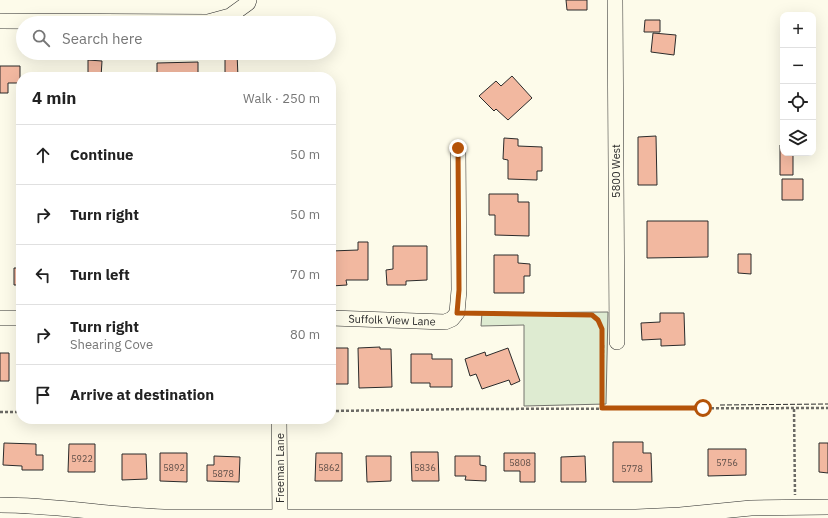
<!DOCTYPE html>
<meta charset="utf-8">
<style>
:root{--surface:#fff;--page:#f6f6f6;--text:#222;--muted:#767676;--line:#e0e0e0}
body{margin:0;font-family:"IBM Plex Sans",sans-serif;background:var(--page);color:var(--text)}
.controls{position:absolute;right:12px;top:12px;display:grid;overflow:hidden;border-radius:8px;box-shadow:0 4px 16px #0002}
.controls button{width:36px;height:36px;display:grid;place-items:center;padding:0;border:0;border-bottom:1px solid var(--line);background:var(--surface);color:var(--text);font:20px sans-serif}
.stop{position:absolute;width:12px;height:12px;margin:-9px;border:3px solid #b45309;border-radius:50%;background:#fff}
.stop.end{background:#b45309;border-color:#fff;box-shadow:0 1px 4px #0008}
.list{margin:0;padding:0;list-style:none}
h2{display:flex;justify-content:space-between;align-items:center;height:52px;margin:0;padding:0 16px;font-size:17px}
h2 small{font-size:13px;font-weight:400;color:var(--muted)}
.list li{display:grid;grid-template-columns:26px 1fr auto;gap:12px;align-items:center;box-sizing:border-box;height:60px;padding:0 16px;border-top:1px solid var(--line)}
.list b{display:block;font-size:15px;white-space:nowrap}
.list p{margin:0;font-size:13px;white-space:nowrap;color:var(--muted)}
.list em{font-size:13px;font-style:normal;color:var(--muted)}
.icon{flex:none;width:22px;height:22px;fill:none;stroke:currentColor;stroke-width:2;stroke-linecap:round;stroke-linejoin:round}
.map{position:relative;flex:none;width:828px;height:518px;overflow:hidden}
.search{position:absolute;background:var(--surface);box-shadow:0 4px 16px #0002;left:16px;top:16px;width:320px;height:44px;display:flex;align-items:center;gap:10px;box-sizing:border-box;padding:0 14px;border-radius:22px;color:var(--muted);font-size:15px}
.panel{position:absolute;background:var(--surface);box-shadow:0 4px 16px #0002;left:16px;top:72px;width:320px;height:352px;border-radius:16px}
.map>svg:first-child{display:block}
.green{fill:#deebd1;stroke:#74746e}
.building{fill:#f2b8a0;stroke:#2b2b2b}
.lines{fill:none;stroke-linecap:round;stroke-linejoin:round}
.minor-casing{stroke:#2b2b2b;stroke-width:16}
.path{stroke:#6a6964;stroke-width:2.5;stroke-dasharray:3 2;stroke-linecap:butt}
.minor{stroke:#fdfbea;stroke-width:15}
.fence{stroke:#2b2b2b;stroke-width:1;stroke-dasharray:5 2;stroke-linecap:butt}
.route{stroke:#b45309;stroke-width:5}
.labels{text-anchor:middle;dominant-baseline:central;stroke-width:3;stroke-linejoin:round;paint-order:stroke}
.number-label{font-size:9px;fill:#5d4e48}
.street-label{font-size:11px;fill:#2b2b2b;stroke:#fdfbea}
</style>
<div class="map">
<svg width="828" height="518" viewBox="0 0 828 518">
<rect width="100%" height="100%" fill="#fdfbea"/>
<path class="green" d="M608,312L606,404L524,406V325L481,326L482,313Z"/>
<path class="building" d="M566,0H587V10H567Z
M645,20H660V32H644Z
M653,33L676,35L674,55L651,52Z
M225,53H237L238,77H225Z
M88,60L102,61L101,77H88Z
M198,62V77H157V63Z
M0,66H20V83H8V93H0Z
M512,76L532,98L508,120L496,109L494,111L479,96L496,81L501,86Z
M656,136L657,185H638V137Z
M504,138L518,139V146L542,147V171H537V180L508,179V160L503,159Z
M780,145H783V153H793V175H780Z
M782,179H803V200H782Z
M489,194H518V202H529V236L495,235V215H489Z
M647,221H708V257L647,258Z
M358,242H368V280H346L347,285L331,286V251L358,250Z
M393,246H427V280L406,281V285H387L386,270L393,269Z
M738,254H751V274L738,273Z
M494,255H518V263L530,264V276H524V293H494Z
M14,268H21V285H14Z
M660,313H684L685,345L661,346V339L642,340L641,323L660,322Z
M380,347V349H391L392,387L359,388L358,348Z
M331,348H348V384H331Z
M508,348L520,381L511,385L509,380L482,389L476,374L470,376L465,359L485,352L486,356Z
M0,353H9V381H0Z
M411,354H432V359H452V387H430V383H411Z
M613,442H643V453H651L652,482H613Z
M4,443L36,444V455H43V470H22V466L3,465Z
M819,443H828V473L819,472Z
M69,444H95V472H68Z
M708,449H746V475L708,476Z
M411,452H438L439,481H412Z
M160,453H187V482L160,481Z
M316,453H342V481H315Z
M504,453H535V482H520V471H504Z
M122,454H146L147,479L122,480Z
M214,456L240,457L239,482L207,481V465H214Z
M366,456H391V481L367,482Z
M455,456H480V465L486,466V481L465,480L466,476H455Z
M585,456L586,482H561V457Z"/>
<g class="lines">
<g class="minor-casing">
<path id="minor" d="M615,0L617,342
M0,21L208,22L230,16L248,3L249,0
M0,318H21
M331,318L445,322L452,319L457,313L459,290L458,148
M279,419L280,518
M0,505C55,505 109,515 164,517H636L680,515L751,508L828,507"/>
</g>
<path class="path" d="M470,313L592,315L598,320L602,328
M602,408L603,345
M794,409L795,495
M331,411L472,409L828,408
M0,412H21"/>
<use href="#minor" class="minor"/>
<path class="fence" d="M720,405L828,404"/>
</g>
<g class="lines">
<path class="route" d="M458,148L459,290L457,313L592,315L598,320L602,329V408H703"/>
</g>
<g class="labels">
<g class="number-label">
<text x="82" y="458">5922</text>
<text x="520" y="462">5808</text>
<text x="727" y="462">5756</text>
<text x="174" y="467">5892</text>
<text x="329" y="467">5862</text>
<text x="425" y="467">5836</text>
<text x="632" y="468">5778</text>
<text x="223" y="473">5878</text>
</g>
<g class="street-label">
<text transform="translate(616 171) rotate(-90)">5800 West</text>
<text transform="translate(392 320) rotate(2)">Suffolk View Lane</text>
<text transform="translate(280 468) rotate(-90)">Freeman Lane</text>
</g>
</g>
</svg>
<div class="controls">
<button>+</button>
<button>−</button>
<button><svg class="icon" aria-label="locate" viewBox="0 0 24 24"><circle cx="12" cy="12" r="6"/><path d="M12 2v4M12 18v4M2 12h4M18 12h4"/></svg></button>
<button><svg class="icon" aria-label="layers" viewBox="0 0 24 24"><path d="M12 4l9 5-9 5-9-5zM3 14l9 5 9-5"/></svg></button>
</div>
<div class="stop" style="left:703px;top:408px"></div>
<div class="stop end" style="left:458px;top:148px"></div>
<div class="search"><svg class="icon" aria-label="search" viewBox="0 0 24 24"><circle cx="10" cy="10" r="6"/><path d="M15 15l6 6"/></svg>Search here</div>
<section class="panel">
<h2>4 min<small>Walk · 250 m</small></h2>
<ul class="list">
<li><svg class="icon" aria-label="ahead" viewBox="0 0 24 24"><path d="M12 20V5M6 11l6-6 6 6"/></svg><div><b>Continue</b></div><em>50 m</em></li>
<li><svg class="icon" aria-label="right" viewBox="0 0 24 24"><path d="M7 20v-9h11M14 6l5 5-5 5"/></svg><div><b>Turn right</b></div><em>50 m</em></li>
<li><svg class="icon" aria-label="left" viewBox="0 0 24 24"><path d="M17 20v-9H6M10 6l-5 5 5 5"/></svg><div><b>Turn left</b></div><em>70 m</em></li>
<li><svg class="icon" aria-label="right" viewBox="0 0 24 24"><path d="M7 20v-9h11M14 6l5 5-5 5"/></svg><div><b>Turn right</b><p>Shearing Cove</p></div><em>80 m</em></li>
<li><svg class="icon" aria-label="arrive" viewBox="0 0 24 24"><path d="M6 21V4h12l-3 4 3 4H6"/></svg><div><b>Arrive at destination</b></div></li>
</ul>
</section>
</div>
